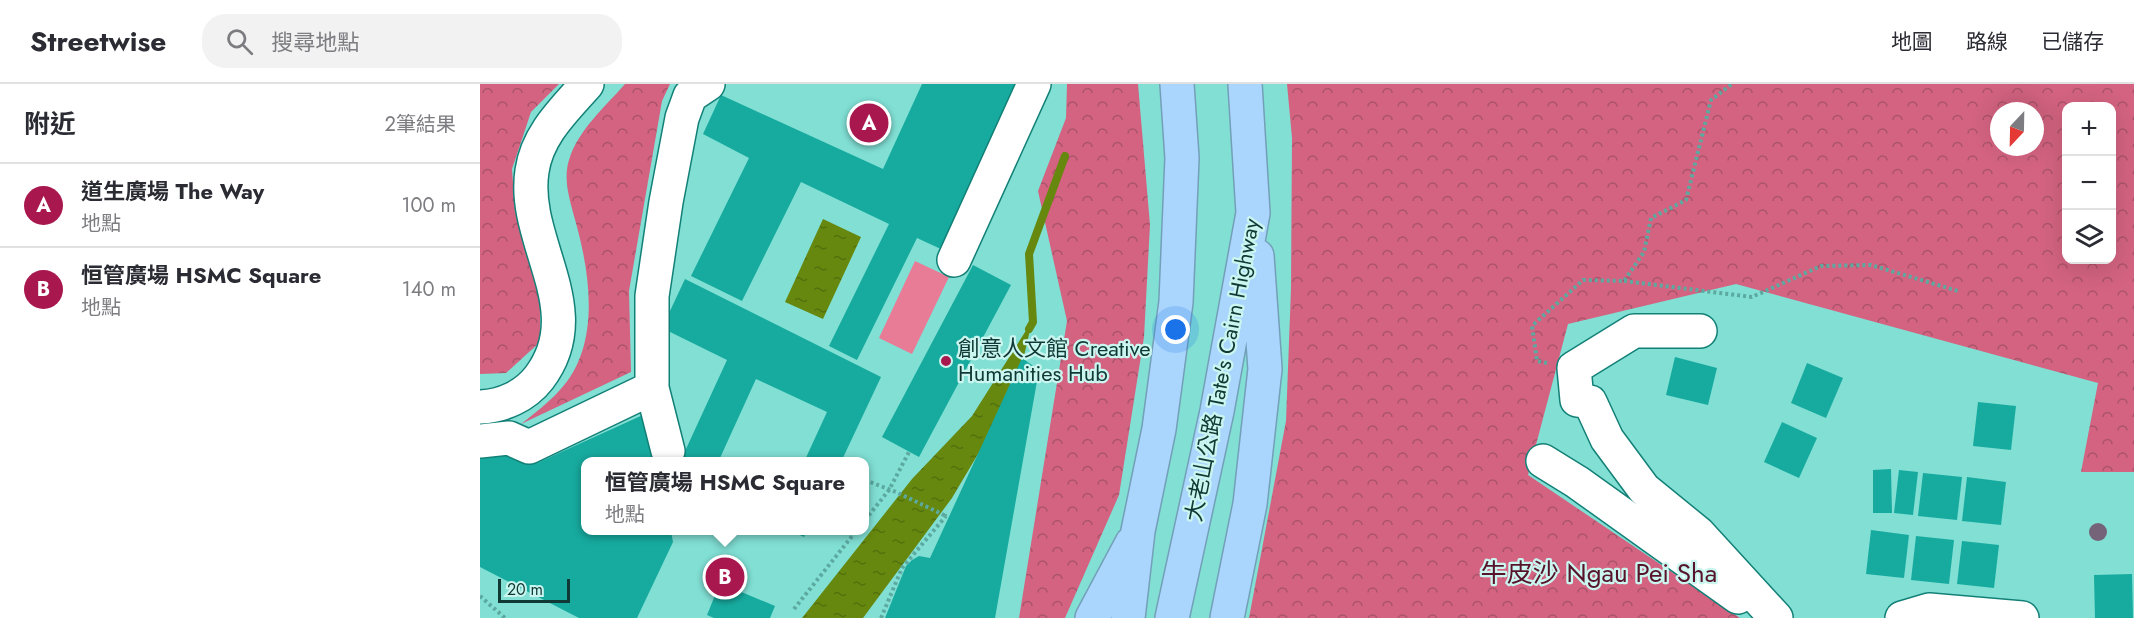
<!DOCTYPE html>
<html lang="zh-TW">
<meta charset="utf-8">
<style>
:root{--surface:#fff;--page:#f2f2f3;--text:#2b2b33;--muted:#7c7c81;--line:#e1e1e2;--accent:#a9174f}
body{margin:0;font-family:Jost,"Noto Sans TC",sans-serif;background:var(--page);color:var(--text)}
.controls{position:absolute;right:18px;top:18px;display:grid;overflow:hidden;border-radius:12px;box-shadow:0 6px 24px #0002}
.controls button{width:54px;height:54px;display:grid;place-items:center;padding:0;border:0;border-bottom:2px solid var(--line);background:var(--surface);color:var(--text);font:30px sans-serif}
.compass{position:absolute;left:1510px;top:18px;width:54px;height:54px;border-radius:50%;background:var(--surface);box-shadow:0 6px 24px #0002;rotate:202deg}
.scale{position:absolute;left:18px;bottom:15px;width:72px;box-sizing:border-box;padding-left:6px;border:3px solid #103935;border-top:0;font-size:16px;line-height:21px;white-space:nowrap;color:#103935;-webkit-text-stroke:4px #cbf6f0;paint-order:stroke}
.you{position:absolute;left:696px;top:246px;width:21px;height:21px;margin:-15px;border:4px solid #fff;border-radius:50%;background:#1a73e8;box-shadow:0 0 0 9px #1a73e833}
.badge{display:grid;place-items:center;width:39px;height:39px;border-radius:50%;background:var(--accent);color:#fff;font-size:20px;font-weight:700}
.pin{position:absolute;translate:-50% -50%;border:3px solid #fff;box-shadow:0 2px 6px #0006}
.popup{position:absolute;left:101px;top:373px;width:288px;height:78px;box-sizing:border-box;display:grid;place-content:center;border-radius:12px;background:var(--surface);filter:drop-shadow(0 2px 4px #0005);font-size:20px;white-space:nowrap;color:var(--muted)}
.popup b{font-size:22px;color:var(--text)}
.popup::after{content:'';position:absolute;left:50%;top:100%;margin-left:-12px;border:12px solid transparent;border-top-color:var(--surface)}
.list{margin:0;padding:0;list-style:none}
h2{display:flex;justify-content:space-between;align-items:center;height:78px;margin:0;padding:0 24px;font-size:26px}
h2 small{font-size:20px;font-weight:400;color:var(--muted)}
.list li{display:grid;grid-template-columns:39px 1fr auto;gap:18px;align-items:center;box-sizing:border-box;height:84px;padding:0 24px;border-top:2px solid var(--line)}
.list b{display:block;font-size:22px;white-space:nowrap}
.list p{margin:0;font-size:20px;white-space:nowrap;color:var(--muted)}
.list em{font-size:20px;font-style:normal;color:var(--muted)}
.icon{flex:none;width:33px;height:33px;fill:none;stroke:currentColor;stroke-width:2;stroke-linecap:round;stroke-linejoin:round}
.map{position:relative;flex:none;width:1654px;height:534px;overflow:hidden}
header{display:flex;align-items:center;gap:36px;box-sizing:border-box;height:84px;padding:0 30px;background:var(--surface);border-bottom:2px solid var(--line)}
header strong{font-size:28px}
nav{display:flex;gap:33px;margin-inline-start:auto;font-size:21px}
.search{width:420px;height:54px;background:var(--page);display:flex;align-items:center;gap:15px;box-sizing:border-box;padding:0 21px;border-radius:24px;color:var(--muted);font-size:22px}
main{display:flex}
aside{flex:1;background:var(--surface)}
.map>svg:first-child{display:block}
.green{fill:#e87b96}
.forest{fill:url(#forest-crowns);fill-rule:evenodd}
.water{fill:url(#water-ripples)}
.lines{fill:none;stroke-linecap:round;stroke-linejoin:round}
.stream{stroke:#66880e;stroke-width:8}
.building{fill:#17ab9f}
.minor-casing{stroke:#138077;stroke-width:36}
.highway-casing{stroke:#749fb8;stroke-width:36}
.path{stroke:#5ca9a0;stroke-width:4;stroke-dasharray:3 3;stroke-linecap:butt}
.minor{stroke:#fff;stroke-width:33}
.highway{stroke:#aad6fe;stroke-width:33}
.tree{fill:#756479}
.poi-dot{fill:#a9174f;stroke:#cbf6f0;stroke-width:2}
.labels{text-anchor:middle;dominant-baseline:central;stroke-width:4.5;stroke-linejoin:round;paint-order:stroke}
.poi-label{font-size:22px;fill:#103935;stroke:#cbf6f0;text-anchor:start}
.street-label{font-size:22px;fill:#103935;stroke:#cbf6f0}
.quarter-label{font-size:26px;fill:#571329;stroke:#cbf6f0}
</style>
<header>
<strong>Streetwise</strong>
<div class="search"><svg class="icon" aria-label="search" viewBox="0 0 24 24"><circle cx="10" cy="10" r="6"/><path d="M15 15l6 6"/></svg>搜尋地點</div>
<nav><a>地圖</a><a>路線</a><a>已儲存</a></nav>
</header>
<main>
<aside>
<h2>附近<small>2筆結果</small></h2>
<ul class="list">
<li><span class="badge">A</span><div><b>道生廣場 The Way</b><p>地點</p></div><em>100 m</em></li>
<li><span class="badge">B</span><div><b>恒管廣場 HSMC Square</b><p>地點</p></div><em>140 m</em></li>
</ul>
</aside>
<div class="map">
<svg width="1654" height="534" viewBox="0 0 1654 534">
<defs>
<pattern id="forest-crowns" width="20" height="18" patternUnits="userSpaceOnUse" patternTransform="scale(1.5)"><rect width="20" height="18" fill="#d36380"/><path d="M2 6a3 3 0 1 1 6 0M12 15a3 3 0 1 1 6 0" fill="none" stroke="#aa536a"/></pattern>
<pattern id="water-ripples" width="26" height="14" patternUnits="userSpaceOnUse" patternTransform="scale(1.5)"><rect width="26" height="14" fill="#66880e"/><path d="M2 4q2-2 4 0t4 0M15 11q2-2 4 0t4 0" fill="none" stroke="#53700e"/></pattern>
</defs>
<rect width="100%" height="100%" fill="#81dfd4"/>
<path class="green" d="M435,177L469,193L432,270L399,254Z"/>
<path class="forest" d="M0,0H79L51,28L32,85L35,127L60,211V258L26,289L0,290Z
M145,0H190L182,17L149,207L151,288L41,340C54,330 68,319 79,307C120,264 111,195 97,143C92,122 82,98 89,76C98,46 125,23 145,0Z
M587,0H658L670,141L664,253L639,411L585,534H539L587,237L558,107L586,34Z
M807,0H1654V388H1601L1618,299L1256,200L1088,240L1048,391L1260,534H769L806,337L811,205L812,54ZM1586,22H1632V176H1586ZM1519,27H1555V63H1519Z"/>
<path class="water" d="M343,135L381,153L343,235L305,218Z
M552,237L540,290L501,365L472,414L383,534H322L432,395L492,332Z"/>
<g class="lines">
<path class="stream" d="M549,245L553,238L549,170L585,72"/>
</g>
<path class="building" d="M442,0H541L463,166L437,154L377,276L349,262L409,140L321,98L262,217L211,192L269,74L223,50L241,11L403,85Z
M493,181L531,201L439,373L402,353Z
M205,195L401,293L361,378H324L347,328L276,295L240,374L248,378H200L247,276L182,244Z
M1195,273L1237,284L1228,321L1186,311Z
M542,274L559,286L515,534H405L426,482L432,476L439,472L450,474Z
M1327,279L1363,294L1346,334L1311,319Z
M1498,318L1536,322L1531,366L1493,362Z
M165,330L176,378H105V447H191L193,458L157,534H99L0,483V370L30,367L57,379Z
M1302,338L1337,354L1319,394L1284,378Z
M1411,385L1412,429H1393V386Z
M1419,386L1438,388L1433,431L1414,429Z
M1443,389L1482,393L1477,436L1438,432Z
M1487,393L1526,398L1521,441L1482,437Z
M1391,446L1429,451L1424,494L1386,490Z
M311,447H327L324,453Z
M1436,452L1474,456L1469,500L1431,496Z
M1482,457L1519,461L1514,504L1477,500Z
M1652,490L1653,534H1615L1614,491Z
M240,499L295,522L290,534H234L227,531Z"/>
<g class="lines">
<g class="minor-casing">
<path id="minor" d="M474,176L554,0
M1220,247H1154L1094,284L1097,316L1110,318L1127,355L1164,405L1218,449L1296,534
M0,323C23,322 45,312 59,294C111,226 41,158 52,87C57,51 84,26 107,0
M0,357L29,354L49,363L172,304
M188,367L172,304V212L186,118L202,34L210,12L228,0
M1063,377L1097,398L1258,513
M1422,534L1449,526L1542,534"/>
</g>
<g class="highway-casing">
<path id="highway" d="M612,534L652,459
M648,534L658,447L679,345L696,218L702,74L697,0
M692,534L737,327L773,129L765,0
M747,534L770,420L785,285L777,172"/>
</g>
<path class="path" d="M1144,197L1272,213L1341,182L1391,181L1478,207
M1067,279L1057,277L1052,242L1103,196L1144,197L1164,168L1171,134L1206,116L1231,16L1252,0
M385,396L416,408L466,432
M385,436L409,406L429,368
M0,512L25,534
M314,525L377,446
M401,534L422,484L466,432L469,433"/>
<use href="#minor" class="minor"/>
<use href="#highway" class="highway"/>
</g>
<circle class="tree" cx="1618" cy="448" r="9"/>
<circle class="poi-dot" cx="466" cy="277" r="6"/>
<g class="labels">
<g class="poi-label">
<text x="478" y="264">創意人文館 Creative<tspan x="478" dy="25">Humanities Hub</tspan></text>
</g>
<g class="street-label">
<text transform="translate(742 286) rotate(-79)">大老山公路 Tate's Cairn Highway</text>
</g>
<g class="quarter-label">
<text x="1119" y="489">牛皮沙 Ngau Pei Sha</text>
</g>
</g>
</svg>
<div class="controls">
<button>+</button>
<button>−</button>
<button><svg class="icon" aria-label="layers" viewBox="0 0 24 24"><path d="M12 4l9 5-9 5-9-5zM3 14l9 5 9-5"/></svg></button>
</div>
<svg class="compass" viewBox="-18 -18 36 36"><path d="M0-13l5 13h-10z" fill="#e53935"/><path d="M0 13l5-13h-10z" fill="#7c7c81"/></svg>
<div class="scale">20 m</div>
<div class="you"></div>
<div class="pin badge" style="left:389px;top:39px">A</div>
<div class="pin badge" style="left:245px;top:493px">B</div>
<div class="popup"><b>恒管廣場 HSMC Square</b>地點</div>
</div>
</main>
